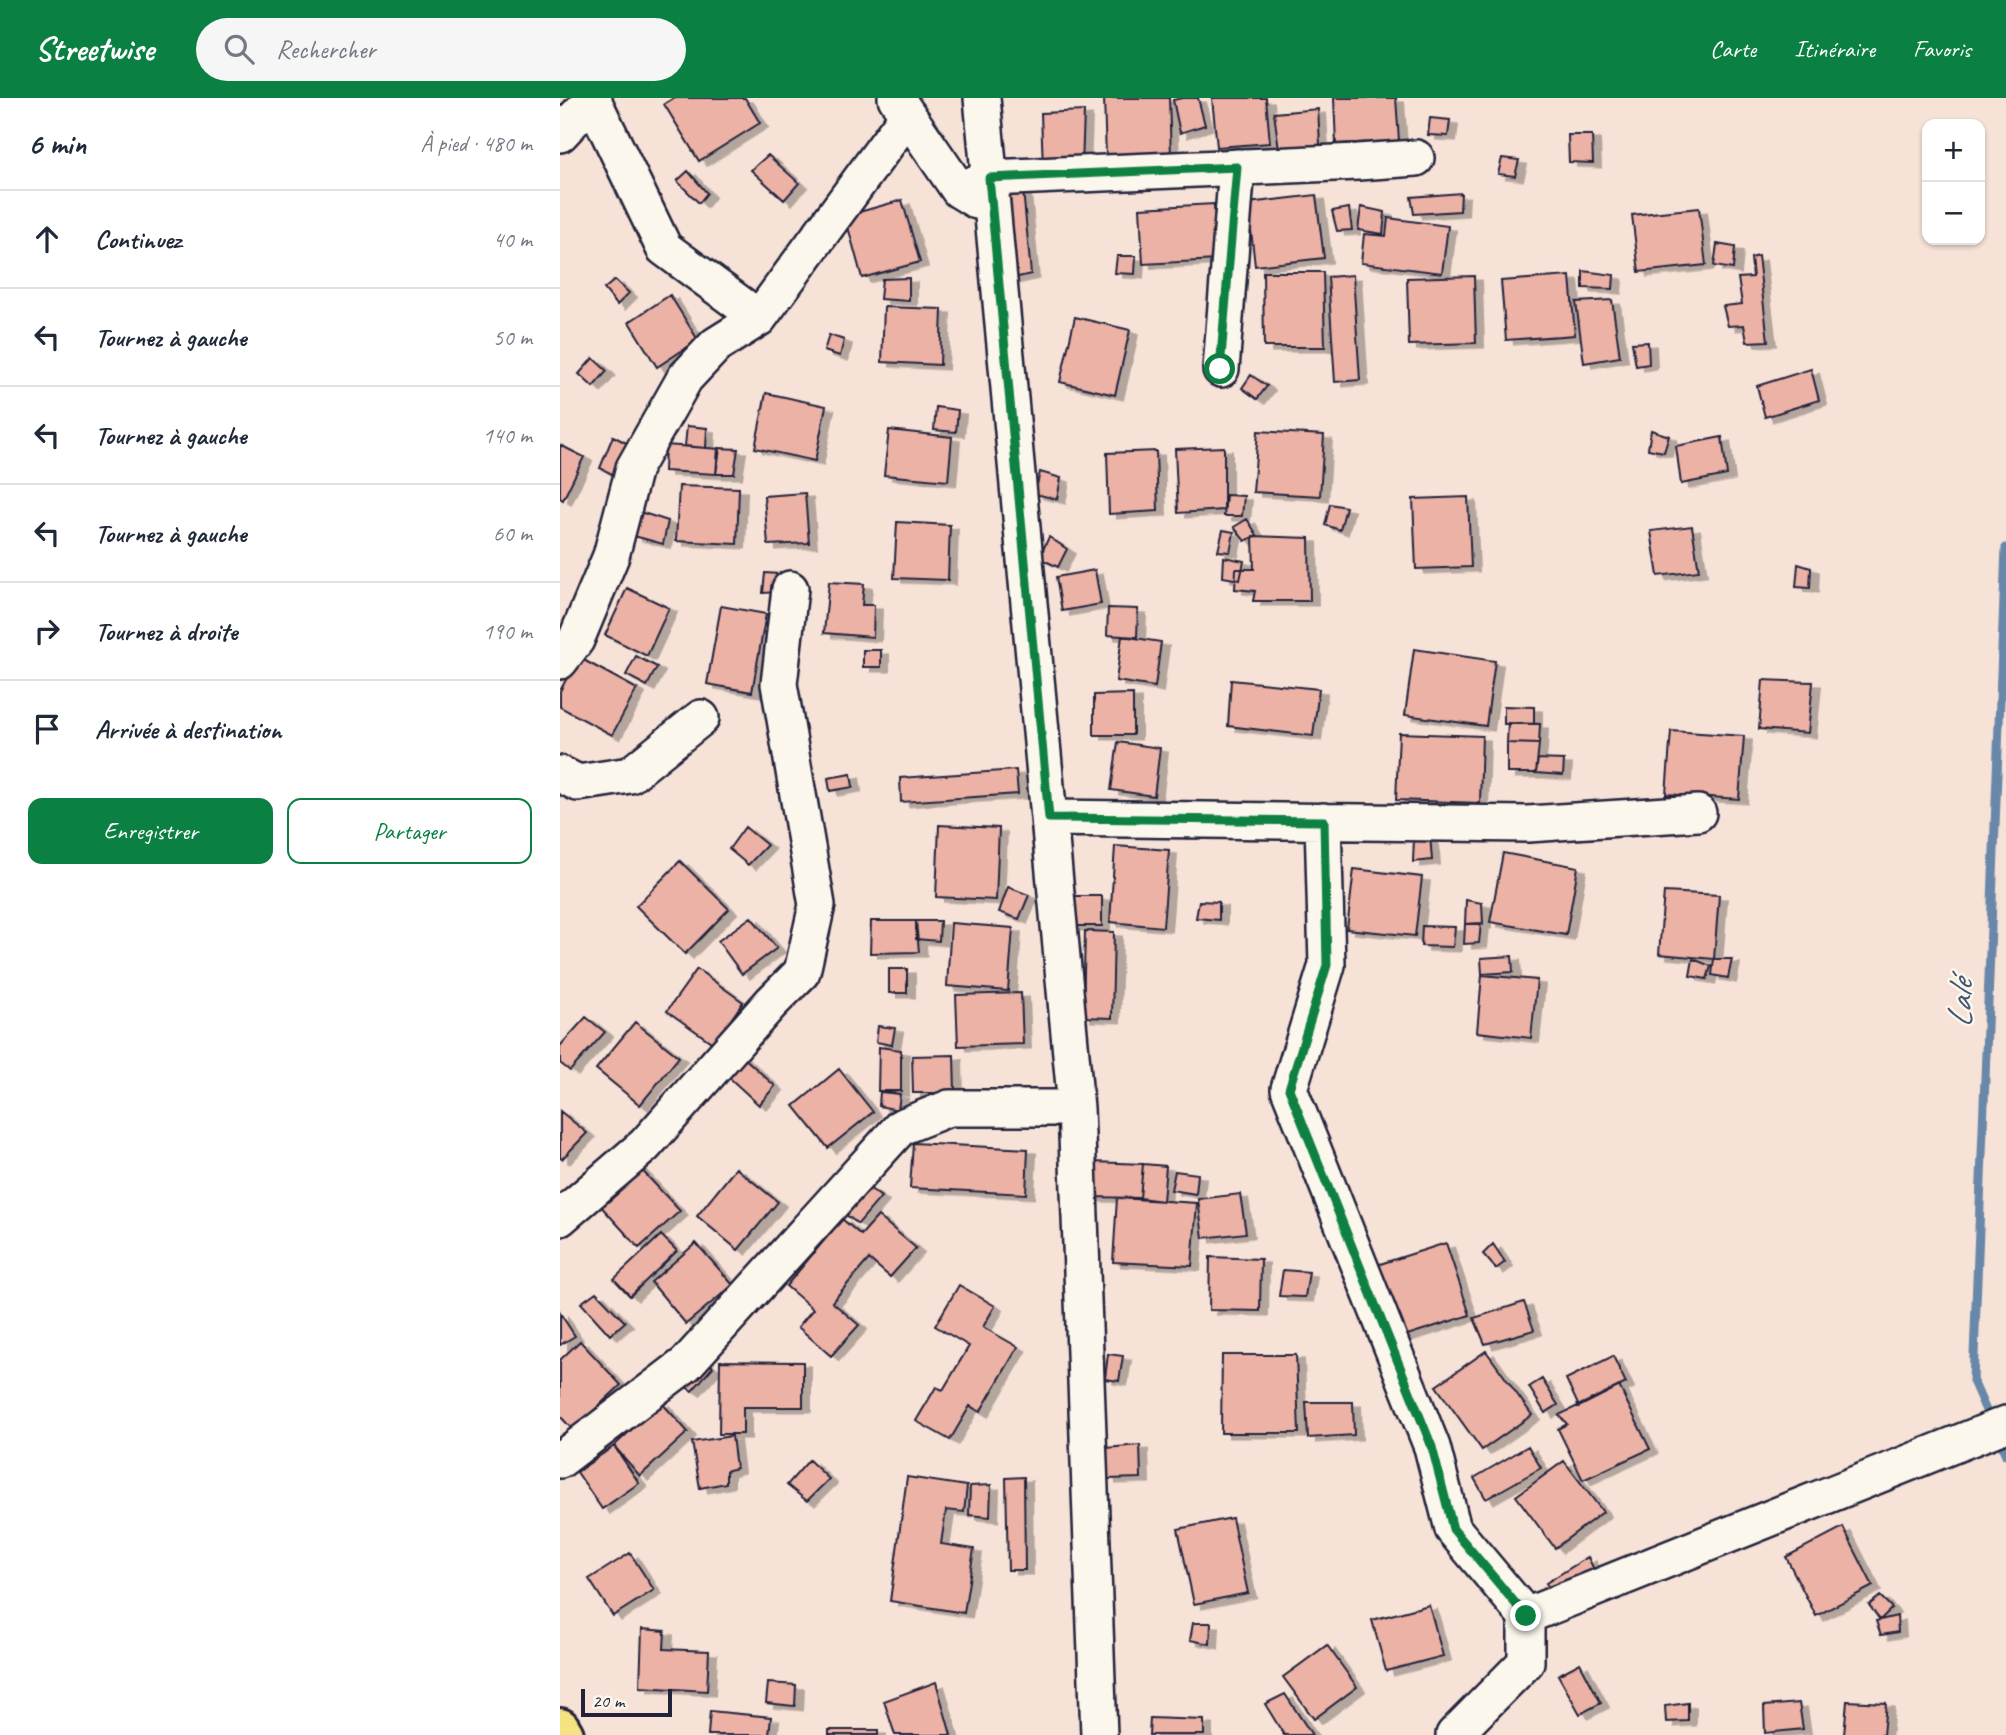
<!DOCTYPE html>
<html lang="fr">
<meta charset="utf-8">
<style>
:root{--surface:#fff;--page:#f6f6f7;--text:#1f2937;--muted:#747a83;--line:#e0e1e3;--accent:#0b8043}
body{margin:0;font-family:Caveat,sans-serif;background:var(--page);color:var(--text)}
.controls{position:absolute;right:21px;top:21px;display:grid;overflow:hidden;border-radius:14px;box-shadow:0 2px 5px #0004}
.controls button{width:63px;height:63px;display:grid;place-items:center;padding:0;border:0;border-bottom:2px solid var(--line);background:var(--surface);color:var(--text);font:35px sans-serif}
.scale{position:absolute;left:21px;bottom:18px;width:91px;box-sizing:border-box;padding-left:7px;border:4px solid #22223b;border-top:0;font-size:19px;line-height:24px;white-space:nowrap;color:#22223b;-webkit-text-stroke:5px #fbf7ec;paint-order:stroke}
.stop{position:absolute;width:21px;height:21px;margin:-16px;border:5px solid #0b8043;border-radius:50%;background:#fff}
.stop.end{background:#0b8043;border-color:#fff;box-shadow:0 2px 7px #0008}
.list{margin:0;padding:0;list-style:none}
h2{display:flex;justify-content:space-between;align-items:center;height:91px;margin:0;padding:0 28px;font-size:30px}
h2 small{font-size:23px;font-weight:400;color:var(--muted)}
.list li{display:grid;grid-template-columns:46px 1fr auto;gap:21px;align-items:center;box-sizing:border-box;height:98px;padding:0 28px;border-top:2px solid var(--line)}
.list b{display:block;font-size:26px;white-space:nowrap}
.list em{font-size:23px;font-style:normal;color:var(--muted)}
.actions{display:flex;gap:14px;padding:21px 28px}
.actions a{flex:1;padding:16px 0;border:2px solid var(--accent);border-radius:14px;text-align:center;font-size:24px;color:var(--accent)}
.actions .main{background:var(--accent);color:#fff}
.icon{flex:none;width:38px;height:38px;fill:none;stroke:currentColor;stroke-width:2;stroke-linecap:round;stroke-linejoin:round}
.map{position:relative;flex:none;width:1446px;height:1637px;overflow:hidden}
header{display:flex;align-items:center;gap:42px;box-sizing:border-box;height:98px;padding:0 35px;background:var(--accent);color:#fff}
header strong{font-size:33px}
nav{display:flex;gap:38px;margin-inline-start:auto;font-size:24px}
.search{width:490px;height:63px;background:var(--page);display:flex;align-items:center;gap:18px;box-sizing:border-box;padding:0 24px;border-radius:38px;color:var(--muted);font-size:26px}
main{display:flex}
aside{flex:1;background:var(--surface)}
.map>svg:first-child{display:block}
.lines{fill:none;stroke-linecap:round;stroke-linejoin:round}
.stream{stroke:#6787a9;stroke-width:9}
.building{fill:#ecb2a6;stroke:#22223b;stroke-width:2;filter:url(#shadow)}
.minor-casing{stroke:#22223b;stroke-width:40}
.highway-casing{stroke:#22223b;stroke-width:44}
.minor{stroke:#fbf7ec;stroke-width:35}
.highway{stroke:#f5e382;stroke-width:38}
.route{stroke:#0b8043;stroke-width:9}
.labels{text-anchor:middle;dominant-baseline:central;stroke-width:5;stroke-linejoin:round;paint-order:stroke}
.water-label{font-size:35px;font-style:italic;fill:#445572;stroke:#fbf7ec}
</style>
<header>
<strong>Streetwise</strong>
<div class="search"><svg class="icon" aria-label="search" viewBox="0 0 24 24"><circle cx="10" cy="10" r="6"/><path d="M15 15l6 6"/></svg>Rechercher</div>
<nav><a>Carte</a><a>Itinéraire</a><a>Favoris</a></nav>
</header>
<main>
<aside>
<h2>6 min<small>À pied · 480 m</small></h2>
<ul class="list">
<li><svg class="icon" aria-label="ahead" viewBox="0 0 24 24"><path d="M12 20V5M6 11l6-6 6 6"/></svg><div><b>Continuez</b></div><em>40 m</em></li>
<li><svg class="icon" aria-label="left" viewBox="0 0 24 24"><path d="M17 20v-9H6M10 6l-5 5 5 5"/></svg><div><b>Tournez à gauche</b></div><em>50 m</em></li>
<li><svg class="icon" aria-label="left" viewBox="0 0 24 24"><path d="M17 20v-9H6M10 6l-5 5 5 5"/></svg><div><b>Tournez à gauche</b></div><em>140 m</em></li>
<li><svg class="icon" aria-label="left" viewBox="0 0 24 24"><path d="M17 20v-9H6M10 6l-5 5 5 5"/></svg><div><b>Tournez à gauche</b></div><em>60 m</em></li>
<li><svg class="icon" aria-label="right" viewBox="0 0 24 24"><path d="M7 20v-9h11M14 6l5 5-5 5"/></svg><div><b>Tournez à droite</b></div><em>190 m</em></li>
<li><svg class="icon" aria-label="arrive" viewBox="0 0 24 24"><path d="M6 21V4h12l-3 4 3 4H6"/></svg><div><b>Arrivée à destination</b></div></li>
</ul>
<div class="actions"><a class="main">Enregistrer</a><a>Partager</a></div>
</aside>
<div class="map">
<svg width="1446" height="1637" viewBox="0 0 1446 1637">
<defs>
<filter id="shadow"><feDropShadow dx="8" dy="4.5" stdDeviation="0" flood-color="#0004"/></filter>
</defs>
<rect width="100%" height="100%" fill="#f6e2d7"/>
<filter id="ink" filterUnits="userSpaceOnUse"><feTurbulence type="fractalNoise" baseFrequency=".0143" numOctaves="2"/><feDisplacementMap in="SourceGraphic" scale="14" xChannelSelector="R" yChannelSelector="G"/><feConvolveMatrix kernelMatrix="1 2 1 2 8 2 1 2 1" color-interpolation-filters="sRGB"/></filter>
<g filter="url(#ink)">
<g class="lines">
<path class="stream" d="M1431,1324L1413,1283L1446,450
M1437,1336L1446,1357"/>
</g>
<path class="building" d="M114,0H185L200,25L139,63L104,6Z
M544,0H609L611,58L546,60Z
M622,0H638L645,27L620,35L613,2Z
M652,0H706L710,45L657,49Z
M774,0H836L839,43L776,46Z
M758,11L761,63L721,66L714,15Z
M524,13L522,69L483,70L481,15Z
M870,20L890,22L888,38L868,37Z
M1008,37H1032L1033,65L1009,64Z
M208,57L239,85L224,102L191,72Z
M942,60L959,62L955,78L938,76Z
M128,73L147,95L139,105L117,83Z
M463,92L471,176L450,181L442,97Z
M901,95L900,113L854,116L851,99Z
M756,97L764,160L695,168L688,105Z
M342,102L360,164L302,180L285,118Z
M654,106L657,162L583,166L580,110Z
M801,109L825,114L823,136L798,132Z
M789,110L792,132L777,133L772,113Z
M1139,110L1146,167L1079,174L1072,117Z
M828,120L888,128L882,175L801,165L804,136L826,138Z
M1157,146L1175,149L1173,171L1154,168Z
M557,158H576L575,176L555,175Z
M1198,158L1208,243L1187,244L1184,227L1168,228L1163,208L1182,206L1178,180L1193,179L1191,160Z
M1023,173L1054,177L1053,191L1023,190Z
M703,174H763L765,249H704Z
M793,177L800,282L775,284L768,179Z
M914,178L916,245L849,247L847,180Z
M1010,178L1015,237L946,242L941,183Z
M349,180V203L320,201L322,181Z
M55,182L69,195L57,207L44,191Z
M110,197L138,242L97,269L69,224Z
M1052,202L1060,259L1024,265L1016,204Z
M324,209L382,211L380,267L322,264Z
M515,219L570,232L555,297L500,284Z
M269,237L284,242L280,258L264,253Z
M1088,244L1089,266L1076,268L1072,245Z
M33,260L47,273L33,289L19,276Z
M1251,271L1259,302L1205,319L1197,288Z
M691,277L707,288L697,301L682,290Z
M206,295L266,308L255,363L195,350Z
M376,309L398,312L396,334L374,332Z
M127,328L147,330L146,350L125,348Z
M329,332L392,339L388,383L324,377Z
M1091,332L1109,338L1104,354L1088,351Z
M698,333L764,337L760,398L693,394Z
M53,338L72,348L56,378L40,370Z
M1162,339L1167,377L1121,386L1116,348Z
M0,347L24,359L3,402L0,400Z
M105,347L160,351L156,376L104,373Z
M664,349V412L618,415L615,351Z
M158,350L178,351L174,376H156Z
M596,353L598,413L549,416L547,355Z
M480,374L501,380L497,401L475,396Z
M119,388L179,390L177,446L116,443Z
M245,395L249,445L208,447L204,398Z
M666,397L684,398L682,418H664Z
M908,399L911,469L856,471L853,401Z
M770,406L786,409L780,432L765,427Z
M80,414L108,423L103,446L74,438Z
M687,421L697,437L685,443L674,429Z
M337,424L390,427L388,482L334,480Z
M1132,428L1139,473L1098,478L1091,433Z
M663,432L674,434L670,454L658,453Z
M693,438L749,440L750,503H693L695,493L675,491L676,471H694Z
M489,439L507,451L498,469L479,460Z
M664,459L684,463L680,482L663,479Z
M1238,466L1251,470L1250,490L1236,489Z
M535,472L541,506L502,513L496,479Z
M205,475L219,476V494L203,495Z
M269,484L304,486L302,507H314L313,539L264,535Z
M67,490L109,510L87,558L45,537Z
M161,508L206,516L192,594L147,586Z
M548,510L578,511L577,539L547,537Z
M562,538L601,544L595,589L556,583Z
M854,551L935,563L926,628L845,617Z
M303,552H321V569H303Z
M76,558L97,569L87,588L66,577Z
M18,559L77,591L52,637L0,609V593Z
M671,582L759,591L753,638L668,628Z
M1203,582L1253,584L1248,635L1199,631Z
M573,596V637H534V597Z
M944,608L974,609V626H944Z
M948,625L980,626L979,646L947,645Z
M1111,633L1184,638L1179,701L1106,696Z
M839,635L922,638L920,705L836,702Z
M558,644L600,650L594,698L551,692Z
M947,645L979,646L976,675H947Z
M978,661L1004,662L1003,677L976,675Z
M456,672L458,696L341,704L340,680Z
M291,676L293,689L270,693L268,680Z
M379,727L439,730L436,802L376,799Z
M185,729L207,747L188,767L169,751Z
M870,737L872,762L853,764L854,740Z
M555,748L609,752L603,829L550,824Z
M943,755L1018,769L1006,837L930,824Z
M120,763L169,811L125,856L76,808Z
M794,771L862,779L855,838L787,831Z
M448,789L469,797L459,821L439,814Z
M1104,794L1159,797L1154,861L1099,856Z
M513,798H542V828H512Z
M906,802L922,805L923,826H905Z
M639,803L659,804V822L636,820Z
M191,819L217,850L182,876L158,843Z
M311,823H356L359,854L310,855Z
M356,823H380L379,843L356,841Z
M391,825L453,830L448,893L387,888Z
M921,825L919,845L904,846L905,826Z
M862,828L895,829L893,849L861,848Z
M525,833L554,834L552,920L523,919Z
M952,858L953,874L922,876L921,860Z
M1133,861L1151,868L1147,881L1130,878Z
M1154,861H1172L1168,880L1152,877Z
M137,871L183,904L154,946L107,913Z
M329,871H347V895H329Z
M922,877L977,882L971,940L917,934Z
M461,895L463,946L398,948L396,897Z
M26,919L45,934L10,973L0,965V948Z
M75,924L119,959L80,1007L36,971Z
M318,928L335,930L332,947L316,944Z
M319,949L341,952V993H318Z
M179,955L215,988L199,1007L163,974Z
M394,957L395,995H353L352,958Z
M279,971L313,1014L268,1050L234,1008Z
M320,994L340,996L338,1012L319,1008Z
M0,1013L27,1035L2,1061L0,1060Z
M353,1045L468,1051L466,1096L350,1090Z
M533,1064L583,1066L580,1100L530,1099Z
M583,1066L606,1068L603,1103L580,1100Z
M77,1067L120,1113L79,1150L37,1104Z
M176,1070L218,1104L178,1152L137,1118Z
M615,1073L638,1076L636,1096L611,1092Z
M308,1089L321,1099L298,1126L285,1116Z
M680,1096L686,1135L643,1140L638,1101Z
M557,1100L637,1105L632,1168L553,1164Z
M318,1118L356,1150L330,1179L309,1161L272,1204L299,1227L271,1258L238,1229L253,1211L226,1188L282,1121L301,1137Z
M101,1137L117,1153L70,1198L54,1181Z
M136,1145L173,1187L126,1226L91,1184Z
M886,1145L910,1217L841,1239L817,1167Z
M933,1146L945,1164L936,1171L923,1156Z
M650,1159L701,1161L700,1213L649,1212Z
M723,1172L749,1174L745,1199L719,1198Z
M399,1187L435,1208L423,1229L458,1249L420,1314L410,1308L390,1342L356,1323L376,1289L383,1292L409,1248L375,1228Z
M36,1194L65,1224L50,1237L21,1205Z
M964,1204L974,1232L925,1246L914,1220Z
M0,1215L15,1238L0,1247Z
M20,1243L61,1287L13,1332L0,1318V1262Z
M926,1253L972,1317L922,1352L876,1288Z
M548,1256L563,1258L559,1283L545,1281Z
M662,1257H736L739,1335H661Z
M1053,1258L1066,1285L1019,1309L1006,1281Z
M140,1259L153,1269L132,1293L119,1284Z
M160,1263L243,1264V1309H183V1336H159Z
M982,1281L998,1307L985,1315L969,1289Z
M1059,1288L1090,1351L1023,1382L998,1331L1007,1326L999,1317Z
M101,1304L128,1334L80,1378L54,1348Z
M746,1304H793L794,1337L748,1340Z
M172,1338L176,1370L166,1373V1385L140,1390L132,1344Z
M580,1347L581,1380L548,1381L546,1350Z
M54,1348L79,1385L42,1411L17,1374Z
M968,1348L981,1370L926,1401L914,1380Z
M249,1362L269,1381L247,1403L227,1387Z
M1004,1363L1043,1414L995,1450L956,1398Z
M347,1379L407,1388L404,1414L386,1412L381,1446L414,1451L404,1515L330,1503Z
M464,1379L465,1472H448L446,1380Z
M431,1387L430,1419L409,1417L410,1388Z
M672,1420L688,1495L634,1506L618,1431Z
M1283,1429L1313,1488L1256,1518L1226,1459Z
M70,1455L94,1492L53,1518L29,1481Z
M1028,1459L1037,1478L997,1503L986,1485Z
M1320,1498L1332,1510L1320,1522L1309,1507Z
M869,1507L883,1558L826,1573L812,1522Z
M1337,1518L1338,1534L1321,1537L1316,1523Z
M633,1525H651L650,1546L630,1542Z
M82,1531L105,1533L104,1551L149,1553L147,1593L80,1589Z
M767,1547L797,1589L754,1621L723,1579Z
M1020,1565L1041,1605L1020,1616L998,1577Z
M376,1584L391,1637H335L324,1603Z
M208,1585L236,1587L235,1608L206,1605Z
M725,1596L752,1637H724L705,1606Z
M1287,1603L1326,1605L1323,1637H1284Z
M1128,1605V1623L1106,1624L1105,1608Z
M1239,1605L1243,1631L1205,1635L1204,1608Z
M150,1613L211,1619L209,1637H148Z
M590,1620L644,1622V1637H589Z
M269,1632H318V1637H269Z"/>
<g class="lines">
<g class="minor-casing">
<path id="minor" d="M32,0L104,150L199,220
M336,0L399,92L417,103
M422,0L516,1010L539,1637
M0,36L34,0
M399,92L429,80L798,64L856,60
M661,271L677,69
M0,563L16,542L51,458L74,370L125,280L156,247L199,220L348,17
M0,676L18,685L70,677L141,620
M489,720L968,726L1138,715
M763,723L767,867L729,991L872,1349L893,1431L966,1518V1564L894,1637
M0,1120L85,1047L211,905L242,874L257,807L219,586L230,491
M0,1362L126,1266L341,1029L389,1010H516
M966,1518L1446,1326"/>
</g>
<g class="highway-casing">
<path id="highway" d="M0,1630L4,1637"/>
</g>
<use href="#minor" class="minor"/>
<use href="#highway" class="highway"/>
</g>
</g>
<g class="lines" filter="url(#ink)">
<path class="route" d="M660,271L677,69L429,80L489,720L764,723L767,867L729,991L872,1349L893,1431L966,1518"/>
</g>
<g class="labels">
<g class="water-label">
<text transform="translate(1400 906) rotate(-88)">Lalé</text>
</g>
</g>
</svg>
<div class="controls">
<button>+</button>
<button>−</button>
</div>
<div class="scale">20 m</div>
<div class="stop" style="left:660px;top:271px"></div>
<div class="stop end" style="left:966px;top:1518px"></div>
</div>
</main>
